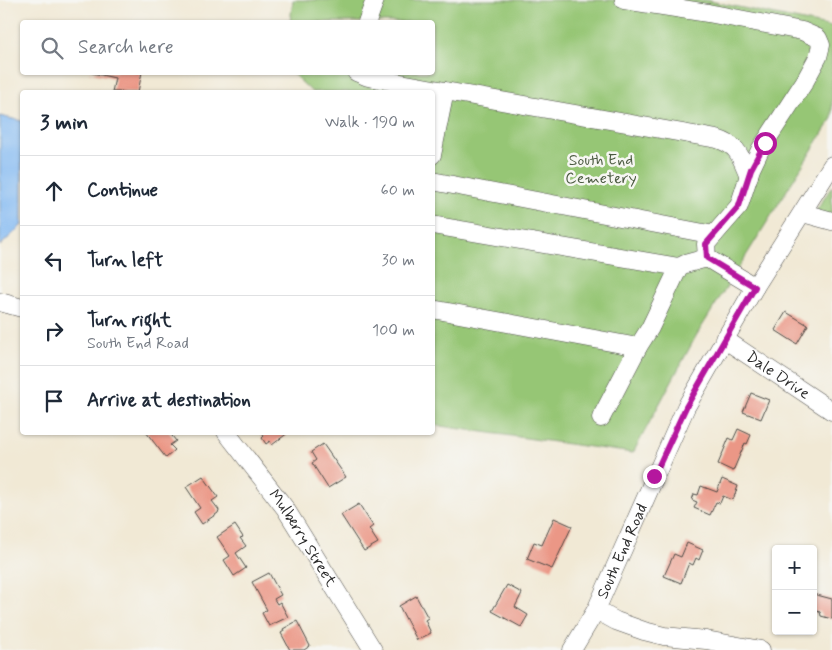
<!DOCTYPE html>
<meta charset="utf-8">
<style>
:root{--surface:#fff;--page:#f2f2f3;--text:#1f2937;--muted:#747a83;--line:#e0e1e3}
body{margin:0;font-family:Mynerve,sans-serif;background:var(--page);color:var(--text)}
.controls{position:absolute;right:15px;bottom:15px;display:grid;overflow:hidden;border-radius:5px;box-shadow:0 1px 4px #0004}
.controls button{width:45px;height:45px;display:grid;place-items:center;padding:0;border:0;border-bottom:1px solid var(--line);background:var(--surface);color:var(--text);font:25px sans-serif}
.stop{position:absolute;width:15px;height:15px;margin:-11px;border:4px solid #b5179e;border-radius:50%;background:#fff}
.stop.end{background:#b5179e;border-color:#fff;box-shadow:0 1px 5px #0008}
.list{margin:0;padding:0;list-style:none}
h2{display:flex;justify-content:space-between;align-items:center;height:65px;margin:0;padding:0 20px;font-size:21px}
h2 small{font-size:16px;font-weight:400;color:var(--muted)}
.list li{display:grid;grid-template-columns:32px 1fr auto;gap:15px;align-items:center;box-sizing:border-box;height:70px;padding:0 20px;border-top:1px solid var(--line)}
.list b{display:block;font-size:19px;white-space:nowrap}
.list p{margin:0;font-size:16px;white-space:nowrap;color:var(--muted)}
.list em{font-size:16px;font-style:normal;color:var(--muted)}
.icon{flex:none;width:28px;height:28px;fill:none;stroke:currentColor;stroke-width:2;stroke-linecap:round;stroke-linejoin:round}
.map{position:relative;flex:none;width:832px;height:650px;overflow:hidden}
.search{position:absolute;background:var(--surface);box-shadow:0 1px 4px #0004;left:20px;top:20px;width:415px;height:55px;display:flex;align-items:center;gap:12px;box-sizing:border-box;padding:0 18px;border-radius:5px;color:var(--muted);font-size:19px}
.panel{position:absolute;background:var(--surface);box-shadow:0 1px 4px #0004;left:20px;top:90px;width:415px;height:345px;border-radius:5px}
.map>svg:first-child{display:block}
.green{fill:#96c675;stroke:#607850}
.water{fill:#83b9f2;stroke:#57728e}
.building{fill:#eb9786}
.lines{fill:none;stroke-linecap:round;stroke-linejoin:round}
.minor-casing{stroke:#494844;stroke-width:19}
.minor{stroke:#fff;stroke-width:18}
.route{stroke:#b5179e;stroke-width:6}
.labels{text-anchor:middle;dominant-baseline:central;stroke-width:5;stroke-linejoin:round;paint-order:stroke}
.park-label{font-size:16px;fill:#4b5a41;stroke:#f6f6f2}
.street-label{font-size:16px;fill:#2b2b2b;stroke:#f6f6f2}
</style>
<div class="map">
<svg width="832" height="650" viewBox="0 0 832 650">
<rect width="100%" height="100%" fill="#f6f6f2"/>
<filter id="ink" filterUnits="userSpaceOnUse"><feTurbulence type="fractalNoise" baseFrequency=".02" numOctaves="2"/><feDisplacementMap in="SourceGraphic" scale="10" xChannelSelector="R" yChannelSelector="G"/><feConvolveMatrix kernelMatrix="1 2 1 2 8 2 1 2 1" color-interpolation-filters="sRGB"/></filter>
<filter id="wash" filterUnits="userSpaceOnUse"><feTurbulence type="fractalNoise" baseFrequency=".0096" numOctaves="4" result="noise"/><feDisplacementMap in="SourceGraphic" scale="20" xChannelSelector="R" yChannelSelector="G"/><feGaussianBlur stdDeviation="1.12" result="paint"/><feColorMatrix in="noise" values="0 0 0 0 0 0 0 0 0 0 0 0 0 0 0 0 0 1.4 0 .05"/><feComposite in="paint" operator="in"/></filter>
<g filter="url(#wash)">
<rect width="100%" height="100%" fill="#f1e9d5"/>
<path class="green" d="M293,0H705L832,27V118L696,336L633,453L433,425L432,92H312L292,73L432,72V22H290Z
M832,186V225L810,221Z"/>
<path class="water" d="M0,116L22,121V225L0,246Z"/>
<g id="blocks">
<path class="building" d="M88,72H142L138,92H112L115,78Z
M786,312L808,325L797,344L775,330Z
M751,393L769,400L761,419L743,412Z
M738,429L751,435L747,444L745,443L733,471L718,464L729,438L733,440Z
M146,432H169L176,441L170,445L175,450L166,458Z
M261,432H289L272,445L270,441L266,444L262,438L264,436Z
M323,444L346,477L328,488L312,463L316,460L311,452Z
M203,476L218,497L212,501L219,510L218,513L202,524L194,512L200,508L186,487Z
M722,479L738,486L733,500L723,496L720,503L716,502L710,515L694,508L697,502L692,500L694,494L698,495L701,486L717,492Z
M359,504L373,526L369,529L378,543L364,551L341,515Z
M554,518L572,526L552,569L527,559L534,542L542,545Z
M235,525L243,537L240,538L246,546L236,553L246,568L234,576L224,560L230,556L217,537Z
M687,543L703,550L699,560L696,558L693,565L689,563L681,583L664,576L674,554L681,557Z
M269,573L281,595L274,599L277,604L280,602L288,617L269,626L262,613L267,610L252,582Z
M507,585L522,593L515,607L528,615L521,627L492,611Z
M813,594L832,599V619L821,616L820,612L816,611L815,614H813Z
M416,596L428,618L425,620L431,633L417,640L399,606Z
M297,621L310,646L304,650H290L281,633L284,631L283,629Z"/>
</g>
</g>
<g filter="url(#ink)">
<use href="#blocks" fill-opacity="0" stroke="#494844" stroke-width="1"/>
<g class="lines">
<g class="minor-casing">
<g id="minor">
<path d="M624,0L708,13L802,31L818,38L821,45L818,57L805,81L760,150L751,169L739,206L706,244L707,258"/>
<path d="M367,22L375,0"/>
<path d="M356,72L368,77L445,91L432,155"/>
<path d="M445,91L717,139C739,146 740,156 749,176"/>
<path d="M432,181L714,235"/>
<path d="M803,213L832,221"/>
<path d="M432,225L679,267"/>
<path d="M0,302L22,308"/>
<path d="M432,309L638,347L650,328L679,267L685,264L707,258L755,287"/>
<path id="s1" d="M724,339L832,411"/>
<path d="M601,418L638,347"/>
<path id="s2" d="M226,432L285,508L373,650"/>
<path d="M596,610L616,621L644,631L664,636L706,640L761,650"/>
<path id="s3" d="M572,650L596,610L686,407L755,287L832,165"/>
</g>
</g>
<use href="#minor" class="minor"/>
</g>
</g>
<g class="lines" filter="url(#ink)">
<path class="route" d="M654,476L686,407L755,287L707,258L706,244L739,206L751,169L765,143"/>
</g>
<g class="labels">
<g class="park-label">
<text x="601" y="160">South End<tspan x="601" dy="18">Cemetery</tspan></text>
</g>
<g class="street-label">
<text stroke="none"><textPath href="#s1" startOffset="65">Dale Drive</textPath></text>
<text stroke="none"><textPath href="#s2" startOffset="131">Mulberry Street</textPath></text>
<text stroke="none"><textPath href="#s3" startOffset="111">South End Road</textPath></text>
</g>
</g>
</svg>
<div class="controls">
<button>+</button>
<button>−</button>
</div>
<div class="stop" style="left:765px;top:143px"></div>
<div class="stop end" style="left:654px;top:476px"></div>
<div class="search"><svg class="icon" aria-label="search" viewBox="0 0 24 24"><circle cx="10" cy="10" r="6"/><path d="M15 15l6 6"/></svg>Search here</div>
<section class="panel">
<h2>3 min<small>Walk · 190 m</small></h2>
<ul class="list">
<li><svg class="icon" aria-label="ahead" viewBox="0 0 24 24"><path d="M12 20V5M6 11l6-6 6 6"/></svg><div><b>Continue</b></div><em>60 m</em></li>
<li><svg class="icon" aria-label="left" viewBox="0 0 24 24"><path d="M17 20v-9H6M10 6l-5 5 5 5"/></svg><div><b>Turn left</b></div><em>30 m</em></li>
<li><svg class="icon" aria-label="right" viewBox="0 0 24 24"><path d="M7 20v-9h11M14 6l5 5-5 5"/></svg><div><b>Turn right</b><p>South End Road</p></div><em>100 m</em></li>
<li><svg class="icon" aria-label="arrive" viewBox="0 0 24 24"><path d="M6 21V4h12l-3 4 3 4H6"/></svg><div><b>Arrive at destination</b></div></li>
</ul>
</section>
</div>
